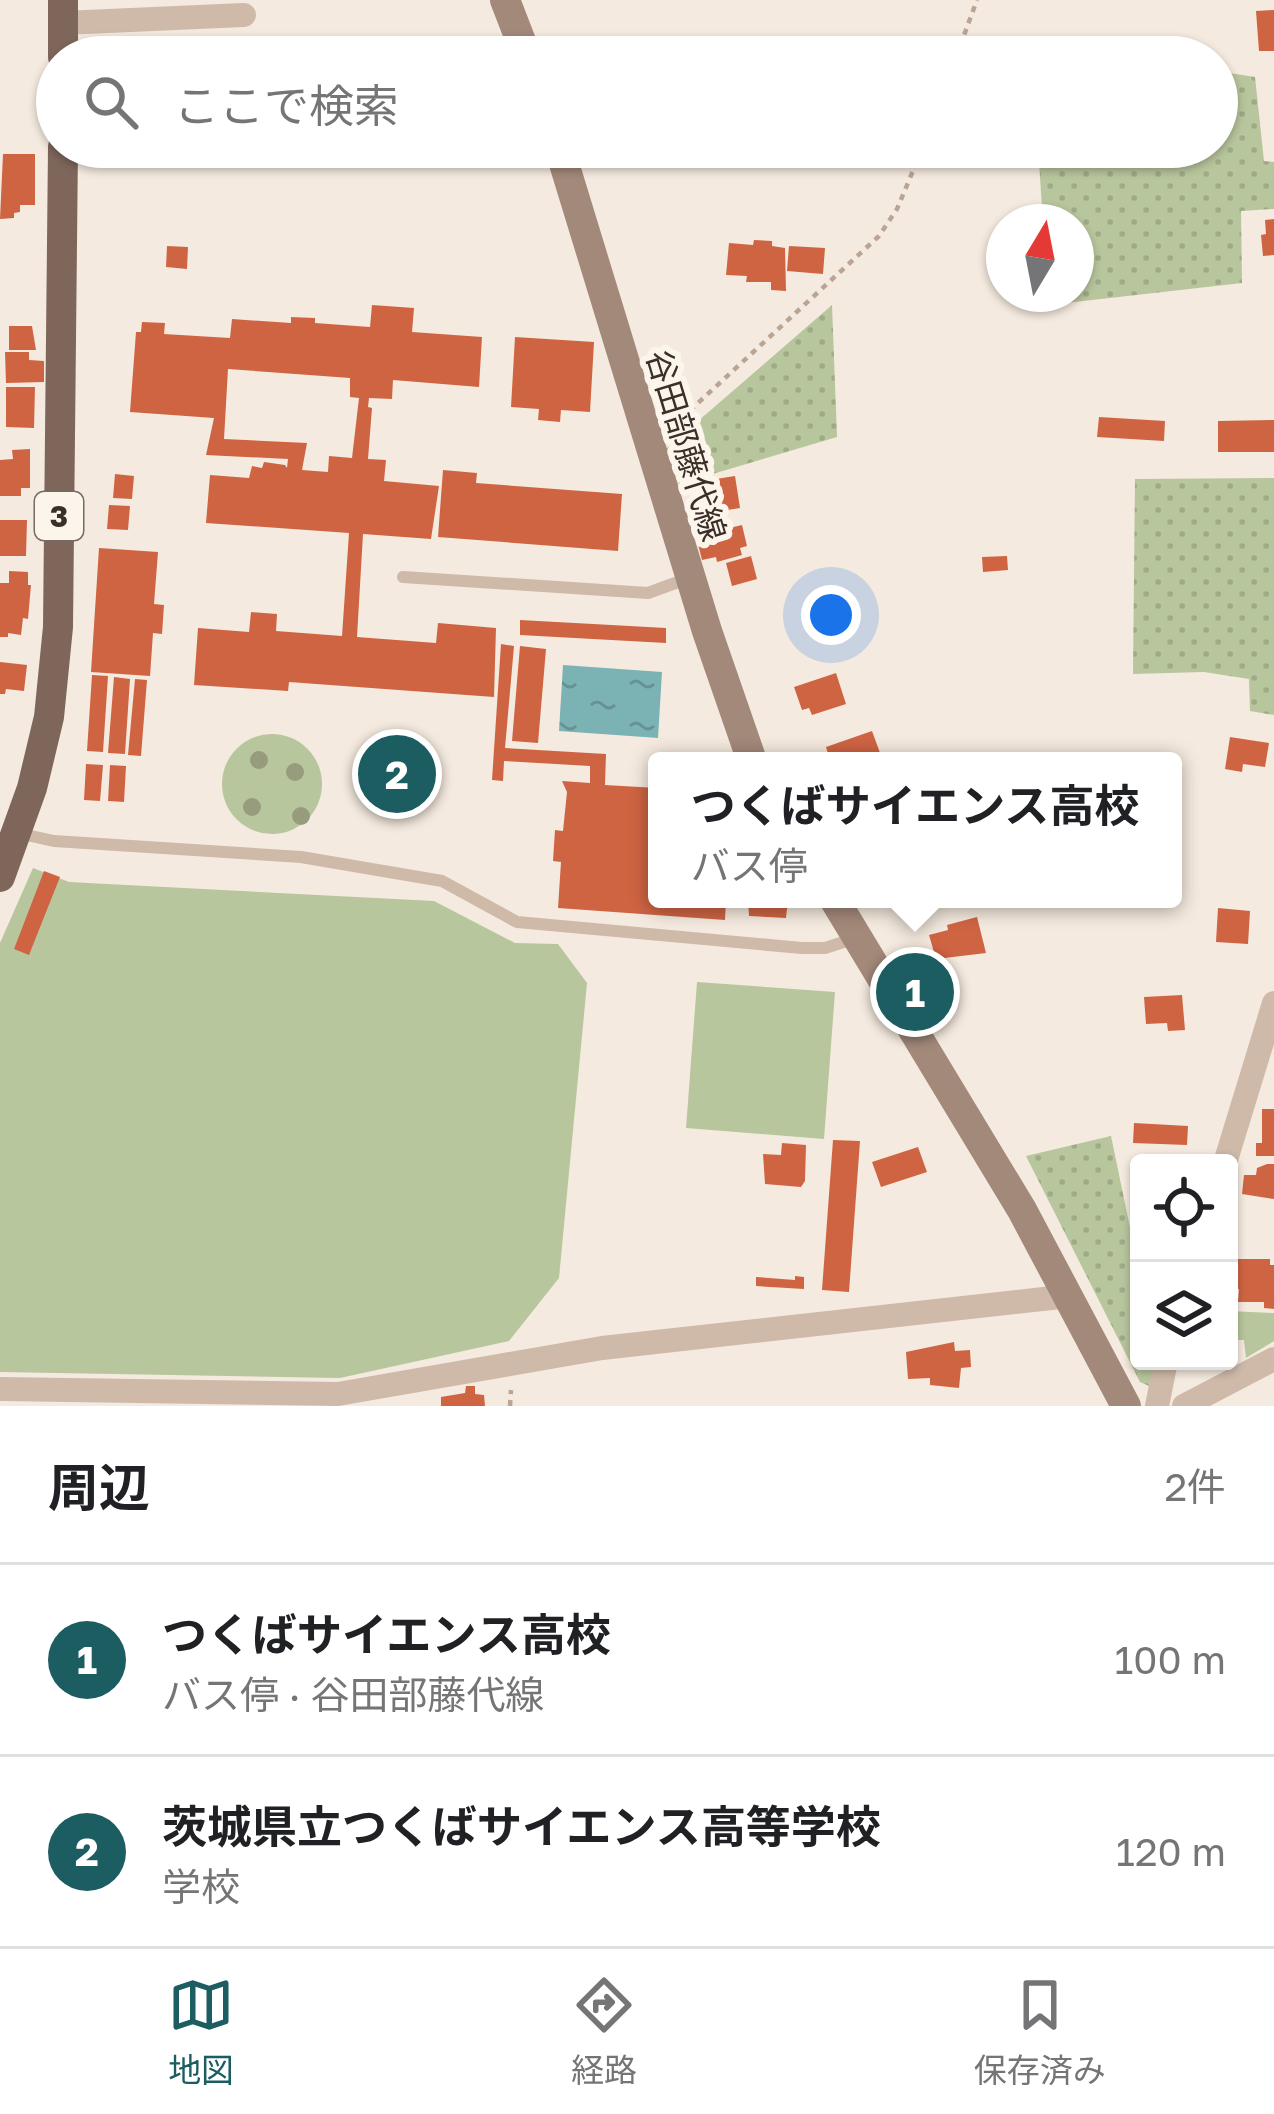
<!DOCTYPE html>
<html lang="ja">
<meta charset="utf-8">
<style>
:root{--surface:#fff;--page:#f6f6f6;--text:#202124;--muted:#757577;--line:#e0e0e0;--accent:#1b5d61}
body{margin:0;font-family:"Golos Text","Noto Sans JP",sans-serif;background:var(--page);color:var(--text)}
.controls{position:absolute;right:36px;bottom:36px;display:grid;overflow:hidden;border-radius:12px;box-shadow:0 3px 9px #0004}
.controls button{width:108px;height:108px;display:grid;place-items:center;padding:0;border:0;border-bottom:3px solid var(--line);background:var(--surface);color:var(--text);font:60px sans-serif}
.compass{position:absolute;left:986px;top:204px;width:108px;height:108px;border-radius:50%;background:var(--surface);box-shadow:0 3px 9px #0004;rotate:10deg}
.you{position:absolute;left:831px;top:615px;width:42px;height:42px;margin:-30px;border:9px solid #fff;border-radius:50%;background:#1a73e8;box-shadow:0 0 0 18px #1a73e833}
.badge{display:grid;place-items:center;width:78px;height:78px;border-radius:50%;background:var(--accent);color:#fff;font-size:39px;font-weight:700}
.pin{position:absolute;translate:-50% -50%;border:6px solid #fff;box-shadow:0 3px 12px #0006}
.popup{position:absolute;left:648px;top:752px;width:534px;height:156px;box-sizing:border-box;display:grid;place-content:center;border-radius:12px;background:var(--surface);filter:drop-shadow(0 3px 9px #0005);font-size:39px;white-space:nowrap;color:var(--muted)}
.popup b{font-size:45px;color:var(--text)}
.popup::after{content:'';position:absolute;left:50%;top:100%;margin-left:-24px;border:24px solid transparent;border-top-color:var(--surface)}
.list{margin:0;padding:0;list-style:none}
h2{display:flex;justify-content:space-between;align-items:center;height:156px;margin:0;padding:0 48px;font-size:51px}
h2 small{font-size:39px;font-weight:400;color:var(--muted)}
.list li{display:grid;grid-template-columns:78px 1fr auto;gap:36px;align-items:center;box-sizing:border-box;height:192px;padding:0 48px;border-top:3px solid var(--line)}
.list b{display:block;font-size:45px;white-space:nowrap}
.list p{margin:0;font-size:39px;white-space:nowrap;color:var(--muted)}
.list em{font-size:39px;font-style:normal;color:var(--muted)}
.icon{flex:none;width:66px;height:66px;fill:none;stroke:currentColor;stroke-width:2;stroke-linecap:round;stroke-linejoin:round}
.map{position:relative;flex:none;width:1274px;height:1406px;overflow:hidden}
.search{position:absolute;background:var(--surface);box-shadow:0 3px 9px #0004;left:36px;right:36px;top:36px;height:132px;display:flex;align-items:center;gap:30px;box-sizing:border-box;padding:0 42px;border-radius:66px;color:var(--muted);font-size:45px}
.sheet{height:540px;background:var(--surface)}
nav{display:flex;justify-content:space-around;align-items:center;box-sizing:border-box;height:168px;border-top:3px solid var(--line);background:var(--surface);font-size:33px;color:var(--muted)}
nav a{display:grid;justify-items:center;gap:6px}
nav .on{color:var(--accent)}
.map>svg:first-child{display:block}
.grass{fill:url(#grass-dots)}
.garden{fill:#b8c69d}
.water{fill:url(#water-ripples)}
.building{fill:#cf6443;fill-rule:evenodd}
.lines{fill:none;stroke-linecap:round;stroke-linejoin:round}
.path{stroke:#bba493;stroke-width:4.5;stroke-dasharray:6 6;stroke-linecap:butt}
.lane{stroke:#cfbaa9;stroke-width:12}
.street{stroke:#cfbaa9;stroke-width:24}
.secondary{stroke:#a3897a;stroke-width:30}
.primary{stroke:#7e665a;stroke-width:30}
.tree{fill:#979c7c}
.labels{text-anchor:middle;dominant-baseline:central;stroke-width:12;stroke-linejoin:round;paint-order:stroke}
.shield{fill:#fcf5ec;stroke:#756a64;stroke-width:3}
.shield-label{font-size:30px;font-weight:bold;fill:#3b2f2a}
.street-label{font-size:33px;fill:#3b2f2a;stroke:#fcf5ec}
</style>
<div class="map">
<svg width="1274" height="1406" viewBox="0 0 1274 1406">
<defs>
<pattern id="grass-dots" width="8" height="8" patternUnits="userSpaceOnUse" patternTransform="scale(3)"><rect width="8" height="8" fill="#b8c69d"/><path d="M2 2h.1M6 6h.1" fill="none" stroke="#9faa87" stroke-width="1.8" stroke-linecap="round"/></pattern>
<pattern id="water-ripples" width="26" height="14" patternUnits="userSpaceOnUse" patternTransform="scale(3)"><rect width="26" height="14" fill="#7bb3b5"/><path d="M2 4q2-2 4 0t4 0M15 11q2-2 4 0t4 0" fill="none" stroke="#669293"/></pattern>
</defs>
<rect width="100%" height="100%" fill="#f5eadf"/>
<path class="grass" d="M1217,71L1255,77L1264,161L1274,162V209L1241,211L1242,283L1048,305V294H1076V222H1043L1038,147H1217Z
M832,305L837,437L679,484L667,448Z
M1274,478V715L1250,711L1249,679L1204,672L1133,674L1135,479Z
M1111,1136L1132,1237L1139,1236V1361H1157L1149,1386L1140,1382L1026,1156Z"/>
<path class="garden" d="M222 784a50 50 0 1 1 100 0a50 50 0 1 1-100 0Z
M33,868L69,882L434,901L515,943L558,944L587,983L559,1278L509,1341L340,1378L0,1372V943Z
M697,982L835,992L824,1139L686,1128Z
M1229,1311L1274,1313V1341L1246,1358L1244,1340H1229Z"/>
<path class="water" d="M563,665L662,672L658,738L559,731Z"/>
<path class="building" d="M1274,10V51H1259L1256,11Z
M207,36V57H172V37Z
M622,45L659,51L658,57H619Z
M86,147H115V161L86,162Z
M3,154H35V205H20V212L14,213V218L0,219Z
M1274,219V255L1263,256L1261,235L1266,234L1265,220Z
M754,240L772,241V246L785,248L786,291L771,290V282H746L747,276L726,275L729,243L753,245Z
M167,246L188,247L187,269L166,267Z
M789,246L825,248L823,274L787,271Z
M372,305L414,308L412,332L482,337L479,387L393,380L392,399L369,398L368,407L372,408L368,459L386,460L384,481L439,486L431,539L363,534L357,637L436,643L438,623L496,628L494,697L289,682L288,691L194,685L198,628L249,632L251,612L277,614L276,631L342,636L349,533L206,523L210,475L249,478L252,466L262,468L264,462L285,465L287,468L288,459L206,455L214,418L130,412L136,332H141L142,322L165,323L164,334L230,338L232,319L291,323V317L315,318V323L370,327ZM228,369L350,378V397L359,398L352,458L329,456L328,472L302,470L307,443L224,439Z
M9,326H32L36,350H9Z
M515,337L594,342L590,412L561,410L560,422L538,420L539,409L511,407Z
M5,352H29V360L44,361V382L6,383Z
M6,387H35L34,428L6,427Z
M1099,417L1165,421L1164,441L1097,437Z
M1274,420V452H1218V421Z
M30,449V488H21V496H0V460L13,459L12,450Z
M443,470L477,473L476,483L622,494L618,551L438,537Z
M115,474L134,476L132,499L113,498Z
M735,476L740,508L702,514L697,482Z
M109,505L130,506L128,530L107,529Z
M0,520H27L26,556H0Z
M742,525L747,546L740,548L742,555L717,562L716,557L702,560L696,536Z
M99,548L158,552L154,604L164,605L162,634L153,633L150,676L91,672Z
M751,556L757,579L732,586L726,563Z
M1007,556L1008,570L983,572L982,557Z
M9,571L28,572V585H31L28,619L23,618L21,635L8,633V637H0V583H9Z
M520,620L666,628V643L520,635Z
M501,644L514,646L505,748L606,754L605,785L657,788V899H726L725,920L558,908L561,862L553,861L555,830L563,831L567,792L562,781L590,783V766L504,761L503,781L492,780Z
M520,646L546,649L538,743L512,741Z
M0,662L27,665L24,691L6,689L5,694H0Z
M836,673L846,704L812,715L809,708L802,710L794,687Z
M92,675L108,676L103,752L87,751Z
M114,677L130,679L125,754L108,753Z
M135,679L147,680L141,756L128,755Z
M872,731L883,761H820L829,757L826,747Z
M1230,737L1269,743L1265,767L1243,764L1242,772L1225,769Z
M86,764L103,765L100,801L84,800Z
M110,765L126,766L124,802L108,801Z
M44,871L60,877L29,955L14,949Z
M748,899H788L786,918L749,916Z
M1218,908L1250,911L1248,944L1216,942Z
M977,917L986,953L936,959L929,935L948,930L947,925Z
M1182,995L1185,1030L1168,1031L1167,1023L1146,1024L1144,997Z
M1262,1109H1274V1156H1256V1143H1262Z
M1134,1123L1188,1126L1187,1145L1133,1143Z
M833,1140L860,1141L849,1292L822,1290Z
M782,1143L806,1145L805,1181L801,1187L765,1184L763,1154L781,1155Z
M918,1147L927,1172L881,1187L872,1162Z
M1267,1164H1274V1199L1242,1194L1244,1175H1256L1257,1168Z
M1229,1259H1270V1265H1274V1309L1264,1308V1302H1238L1239,1289H1229Z
M795,1276L804,1277V1289L756,1286V1277L795,1280Z
M954,1342L955,1351L970,1350L971,1367L961,1368L959,1388L930,1385V1378L908,1379L906,1352Z
M466,1386H475V1394L484,1395L485,1406H441V1397L465,1393Z"/>
<g class="lines">
<path class="path" d="M956,57L977,0
M672,427L879,236L897,209L923,147
M510,1406L511,1390"/>
<path class="lane" d="M403,577L648,593L689,578
M17,833L54,841L301,857L442,881L517,922L802,948H825L856,938"/>
<path class="street" d="M63,23L244,15
M1225,1163L1274,1003
M0,1389L338,1394L602,1348L1070,1296
M1157,1406L1166,1361
M1184,1406L1274,1359"/>
<path class="secondary" d="M505,0L527,57
M559,147L707,631L752,761
M834,899L1022,1210L1126,1406"/>
<path class="primary" d="M63,57V0
M0,877L32,788L49,717L58,627L63,147"/>
</g>
<g class="tree">
<circle cx="259" cy="760" r="9"/>
<circle cx="295" cy="772" r="9"/>
<circle cx="252" cy="807" r="9"/>
<circle cx="301" cy="816" r="9"/>
</g>
<g class="labels">
<rect class="shield" x="35" y="492" width="48" height="48" rx="9"/>
<g class="shield-label">
<text x="59" y="516">3</text>
</g>
<g class="street-label">
<text transform="translate(687 445) rotate(73)">谷田部藤代線</text>
</g>
</g>
</svg>
<div class="controls">
<button><svg class="icon" aria-label="locate" viewBox="0 0 24 24"><circle cx="12" cy="12" r="6"/><path d="M12 2v4M12 18v4M2 12h4M18 12h4"/></svg></button>
<button><svg class="icon" aria-label="layers" viewBox="0 0 24 24"><path d="M12 4l9 5-9 5-9-5zM3 14l9 5 9-5"/></svg></button>
</div>
<svg class="compass" viewBox="-18 -18 36 36"><path d="M0-13l5 13h-10z" fill="#e53935"/><path d="M0 13l5-13h-10z" fill="#757577"/></svg>
<div class="you"></div>
<div class="pin badge" style="left:915px;top:992px">1</div>
<div class="popup"><b>つくばサイエンス高校</b>バス停</div>
<div class="pin badge" style="left:397px;top:774px">2</div>
<div class="search"><svg class="icon" aria-label="search" viewBox="0 0 24 24"><circle cx="10" cy="10" r="6"/><path d="M15 15l6 6"/></svg>ここで検索</div>
</div>
<section class="sheet">
<h2>周辺<small>2件</small></h2>
<ul class="list">
<li><span class="badge">1</span><div><b>つくばサイエンス高校</b><p>バス停 · 谷田部藤代線</p></div><em>100 m</em></li>
<li><span class="badge">2</span><div><b>茨城県立つくばサイエンス高等学校</b><p>学校</p></div><em>120 m</em></li>
</ul>
</section>
<nav>
<a class="on"><svg class="icon" aria-label="map" viewBox="0 0 24 24"><path d="M3 6l6-2 6 2 6-2v14l-6 2-6-2-6 2zM9 4v14M15 6v14"/></svg>地図</a>
<a><svg class="icon" aria-label="directions" viewBox="0 0 24 24"><path d="M12 3l9 9-9 9-9-9zM9 14v-3h6M13 9l2 2-2 2"/></svg>経路</a>
<a><svg class="icon" aria-label="saved" viewBox="0 0 24 24"><path d="M7 4h10v16l-5-4-5 4z"/></svg>保存済み</a>
</nav>
